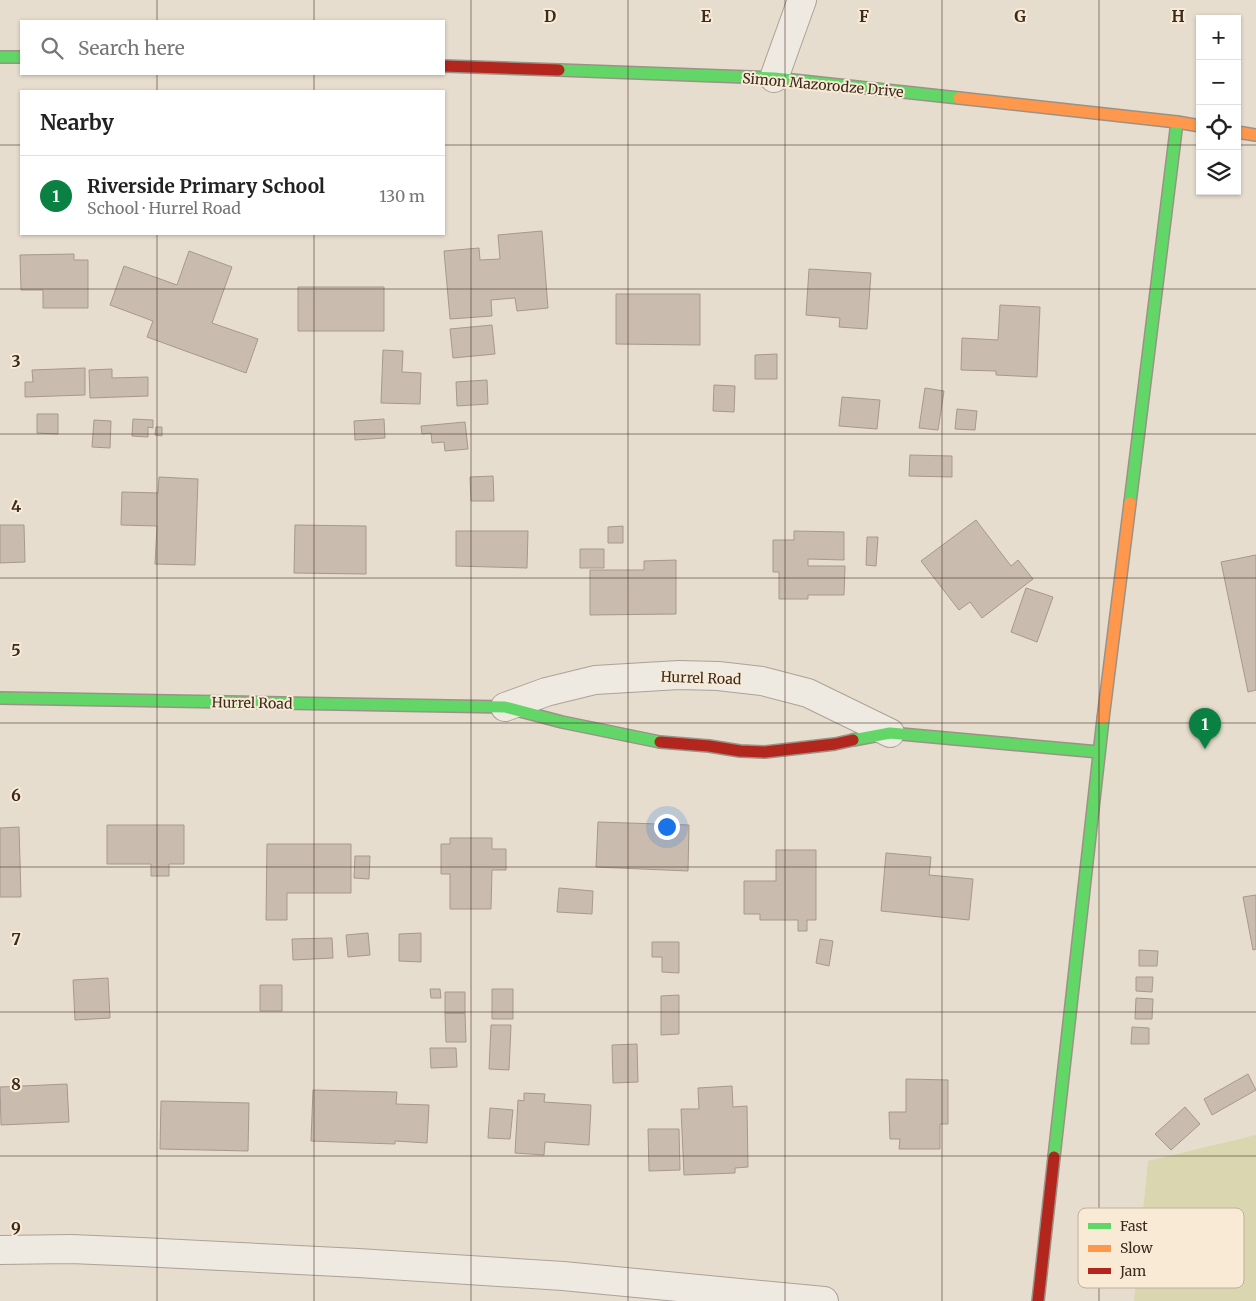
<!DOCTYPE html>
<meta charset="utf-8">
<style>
:root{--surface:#fff;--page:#f2f2f2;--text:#222;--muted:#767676;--line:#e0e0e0;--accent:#0b8043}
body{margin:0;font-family:Merriweather,serif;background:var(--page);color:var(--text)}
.controls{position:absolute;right:15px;top:15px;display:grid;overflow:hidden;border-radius:0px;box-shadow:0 1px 4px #0004}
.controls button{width:45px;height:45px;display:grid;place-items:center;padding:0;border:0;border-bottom:1px solid var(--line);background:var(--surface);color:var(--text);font:25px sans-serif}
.you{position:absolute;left:666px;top:826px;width:18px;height:18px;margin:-12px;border:4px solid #fff;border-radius:50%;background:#1a73e8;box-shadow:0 0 0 8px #1a73e833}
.badge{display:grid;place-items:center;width:32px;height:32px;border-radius:50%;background:var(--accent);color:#fff;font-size:16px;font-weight:700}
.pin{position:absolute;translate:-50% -41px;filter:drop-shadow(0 1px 2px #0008)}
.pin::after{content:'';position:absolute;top:26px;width:18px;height:15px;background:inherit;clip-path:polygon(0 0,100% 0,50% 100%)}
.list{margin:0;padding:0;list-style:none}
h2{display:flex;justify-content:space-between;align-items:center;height:65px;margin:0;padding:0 20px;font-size:21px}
h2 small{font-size:16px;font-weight:400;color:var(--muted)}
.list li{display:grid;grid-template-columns:32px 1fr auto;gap:15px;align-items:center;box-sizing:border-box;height:80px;padding:0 20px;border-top:1px solid var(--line)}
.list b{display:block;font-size:19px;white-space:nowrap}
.list p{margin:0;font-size:16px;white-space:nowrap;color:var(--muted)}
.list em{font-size:16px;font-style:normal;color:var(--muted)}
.icon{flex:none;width:28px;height:28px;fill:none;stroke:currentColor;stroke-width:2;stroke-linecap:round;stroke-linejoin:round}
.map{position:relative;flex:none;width:1256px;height:1301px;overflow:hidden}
.search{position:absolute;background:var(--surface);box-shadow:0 1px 4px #0004;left:20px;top:20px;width:425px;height:55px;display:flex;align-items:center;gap:12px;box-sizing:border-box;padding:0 18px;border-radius:0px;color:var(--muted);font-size:19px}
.panel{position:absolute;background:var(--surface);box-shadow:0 1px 4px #0004;left:20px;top:90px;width:425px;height:145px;border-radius:0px}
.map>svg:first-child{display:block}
.green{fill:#d9d6b0}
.building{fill:#cabbaf;stroke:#a7988d}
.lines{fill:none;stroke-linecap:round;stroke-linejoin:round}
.street-casing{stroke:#aca297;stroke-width:30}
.fast-casing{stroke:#9b9287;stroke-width:14}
.slow-casing{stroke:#9b9287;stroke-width:14}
.jam-casing{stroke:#9b9287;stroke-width:14}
.street{stroke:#eee9e1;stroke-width:28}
.fast{stroke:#63d668;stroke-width:11}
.slow{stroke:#ff974d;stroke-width:11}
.jam{stroke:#b3261e;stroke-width:11}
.grid{fill:none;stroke:#3c2a1e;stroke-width:1;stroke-opacity:0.55}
.labels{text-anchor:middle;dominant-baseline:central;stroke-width:4;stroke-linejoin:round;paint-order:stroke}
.street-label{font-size:14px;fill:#3c2a1e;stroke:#f8ead5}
.key{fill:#f8ead5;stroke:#c0b09e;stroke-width:1}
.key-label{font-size:14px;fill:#3c2a1e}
.grid-label{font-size:16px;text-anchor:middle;font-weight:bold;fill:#3c2a1e;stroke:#f8ead5;stroke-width:4;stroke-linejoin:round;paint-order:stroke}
</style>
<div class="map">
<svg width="1256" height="1301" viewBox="0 0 1256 1301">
<rect width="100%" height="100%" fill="#e6ddce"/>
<path class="green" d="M1256,1135V1301H1134L1148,1161Z"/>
<path class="building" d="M542,231L548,308L517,311L515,298L491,300L492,316L450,319L444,251L479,248L480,260L500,259L498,235Z
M189,251L232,267L212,323L258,339L246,373L147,337L153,321L110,305L124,266L177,285Z
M74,254V260H88V308H43V290H21L20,255Z
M809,269L871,273L867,329L839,327L840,318L806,315Z
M298,287H384V331H298Z
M616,294H700V345L616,344Z
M1000,305L1040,307L1037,377L996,375V371L961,370L962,338L998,340Z
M492,325L495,354L453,358L450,329Z
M383,350L403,351L402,372L421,373L420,404L381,403Z
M777,354V379H755V355Z
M85,368V395L25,397V382H33L32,370Z
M112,369V378L148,377V396L90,398L89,370Z
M487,380L488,404L457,406L456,382Z
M714,385L735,386L734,412L713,411Z
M925,388L944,391L938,430L919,428Z
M842,397L880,400L877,429L839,426Z
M957,409L977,411L975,430L955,429Z
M37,414H58V434L37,433Z
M133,419L153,420V428L148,427V437L132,436Z
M384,419L385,438L355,440L354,421Z
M94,420L111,421L110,448L92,447Z
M465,422L468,449L445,451L444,442L432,443L431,433L422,434L421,426Z
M156,427H162V436L155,435Z
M910,455L952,456V477L909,476Z
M493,476L494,501H471L470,477Z
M159,477L198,479L195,565L155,564L157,526L121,525L122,492L158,493Z
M976,520L1011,566L1018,560L1033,579L982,618L970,602L959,610L921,561Z
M0,525H24L25,562L0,563Z
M295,525L366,526V574L294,573Z
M623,526V543H608V527Z
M456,531H528L527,568L456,566Z
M794,531L844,532V560L808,559V566H845L844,595H808V599H779V572H773V540H794Z
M867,537H878L876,566L866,565Z
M580,549H604V568H580Z
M1256,555V690L1248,692L1221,562Z
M676,560V614L590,615V570H644V561Z
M1026,588L1053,597L1037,642L1011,632Z
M598,822L689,825L688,871L596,867Z
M107,825H184V864H169V876H151V864H107Z
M19,827L21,897H0V828Z
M450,838H492V849H506V870H492L491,909H450V874H441V844H450Z
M267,844H351V893H287V920H266Z
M776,850H816V920H807V931H798V920H760V914H744V881H776Z
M886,853L931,857L929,875L973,879L969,920L881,911Z
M355,856H370L369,879L354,878Z
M559,888L593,891L592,914L557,912Z
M1256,895V949L1253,950L1243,897Z
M368,933L370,955L348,957L346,935Z
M421,933V962L399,961V934Z
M332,938L333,958L293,960L292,939Z
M820,939L833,941L829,966L816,963Z
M652,942H679V973L662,972V957H652Z
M1139,950L1158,951L1157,966H1139Z
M1136,977H1153L1152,992L1136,991Z
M108,978L110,1018L75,1020L73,980Z
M260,985H282V1011H260Z
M430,989H440L441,998H431Z
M492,989H513V1019H492Z
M445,992H465V1013H445Z
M679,995V1034L661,1035V996Z
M1136,998L1153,999L1152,1019H1135Z
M445,1013H465L466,1042H446Z
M491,1025H511L509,1070L489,1069Z
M1132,1027L1149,1028V1044H1131Z
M637,1044L638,1082L613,1083L612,1045Z
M430,1048H456L457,1067L431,1068Z
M1248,1074L1256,1090L1212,1115L1204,1099Z
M906,1079L948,1080V1124H940V1149H899L900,1139H890L889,1112H906Z
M67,1084L69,1122L1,1125L0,1087Z
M732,1086L733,1107L747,1106L748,1167L735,1168V1173L684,1175L681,1109H699L698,1088Z
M313,1090L397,1092L396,1104L429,1105L427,1143L395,1141V1144L311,1141Z
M524,1093L545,1094L544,1102L591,1105L589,1145L545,1142L544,1155L515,1153L518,1100L524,1101Z
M161,1101L249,1103L248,1151L160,1149Z
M1185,1107L1200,1124L1171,1150L1155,1134Z
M490,1108L513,1110L510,1139L488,1138Z
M648,1129H679L680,1170L649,1171Z"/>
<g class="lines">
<g class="street-casing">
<path id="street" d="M774,78L802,0
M505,707L546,692L595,680L679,675L718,676L762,681L808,693L890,733
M0,1250L71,1249L141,1252L358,1263L563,1276L824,1301"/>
</g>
<g class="fast-casing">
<path id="fast" d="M0,57H21
M559,70L774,78L959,98
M1130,503L1177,122
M0,698L505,707L562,722L660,742
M853,740L890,733L1099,752
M1054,1157L1103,719"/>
</g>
<g class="slow-casing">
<path id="slow" d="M959,98L1177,122L1200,126
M1237,132L1256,135
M1103,719L1130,503"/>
</g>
<g class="jam-casing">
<path id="jam" d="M444,66L559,70
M660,742L709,746L740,751L765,752L835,744L853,740
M1038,1301L1054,1157"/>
</g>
<use href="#street" class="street"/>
<use href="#fast" class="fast"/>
<use href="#slow" class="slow"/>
<use href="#jam" class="jam"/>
</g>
<path class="grid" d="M157,0V21M314,0V21M471,0V1301M628,0V1301M785,0V1301M942,0V1301M1099,0V1301M157,74V91M314,74V91M0,145H21M444,145H1200M1237,145H1256M157,234V1301M314,234V1301M0,289H1256M0,434H1256M0,578H1256M0,723H1256M0,867H1256M0,1012H1256M0,1156H1256"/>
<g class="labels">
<g class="street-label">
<text transform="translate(823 85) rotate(5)">Simon Mazorodze Drive</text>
<text transform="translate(701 678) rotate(2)">Hurrel Road</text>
<text transform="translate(252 703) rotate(1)">Hurrel Road</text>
</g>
</g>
<rect x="1078" y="1208" width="166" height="80" rx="8" class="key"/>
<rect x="1088" y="1223" width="23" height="6" fill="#63d668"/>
<rect x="1088" y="1245" width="23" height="7" fill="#ff974d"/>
<rect x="1088" y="1268" width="23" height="6" fill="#b3261e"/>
<g class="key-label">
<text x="1120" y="1231">Fast</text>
<text x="1120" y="1253">Slow</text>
<text x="1120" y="1276">Jam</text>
</g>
<g class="grid-label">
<text x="550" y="22">D</text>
<text x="706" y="22">E</text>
<text x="864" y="22">F</text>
<text x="1020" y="22">G</text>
<text x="1178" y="22">H</text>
<text x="16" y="367">3</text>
<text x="16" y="512">4</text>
<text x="16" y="656">5</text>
<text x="16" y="801">6</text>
<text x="16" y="945">7</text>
<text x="16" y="1090">8</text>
<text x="16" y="1234">9</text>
</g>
</svg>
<div class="controls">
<button>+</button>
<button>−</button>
<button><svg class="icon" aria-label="locate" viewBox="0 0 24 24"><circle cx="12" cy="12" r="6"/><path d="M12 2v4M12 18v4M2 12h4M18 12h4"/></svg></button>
<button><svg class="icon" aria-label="layers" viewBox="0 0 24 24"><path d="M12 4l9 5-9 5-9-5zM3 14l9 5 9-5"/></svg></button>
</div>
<div class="you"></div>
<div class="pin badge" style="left:1205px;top:749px">1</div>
<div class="search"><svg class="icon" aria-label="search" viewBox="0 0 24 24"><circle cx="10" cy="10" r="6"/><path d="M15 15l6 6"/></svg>Search here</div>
<section class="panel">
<h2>Nearby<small></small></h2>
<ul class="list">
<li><span class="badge">1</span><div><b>Riverside Primary School</b><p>School · Hurrel Road</p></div><em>130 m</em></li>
</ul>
</section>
</div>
